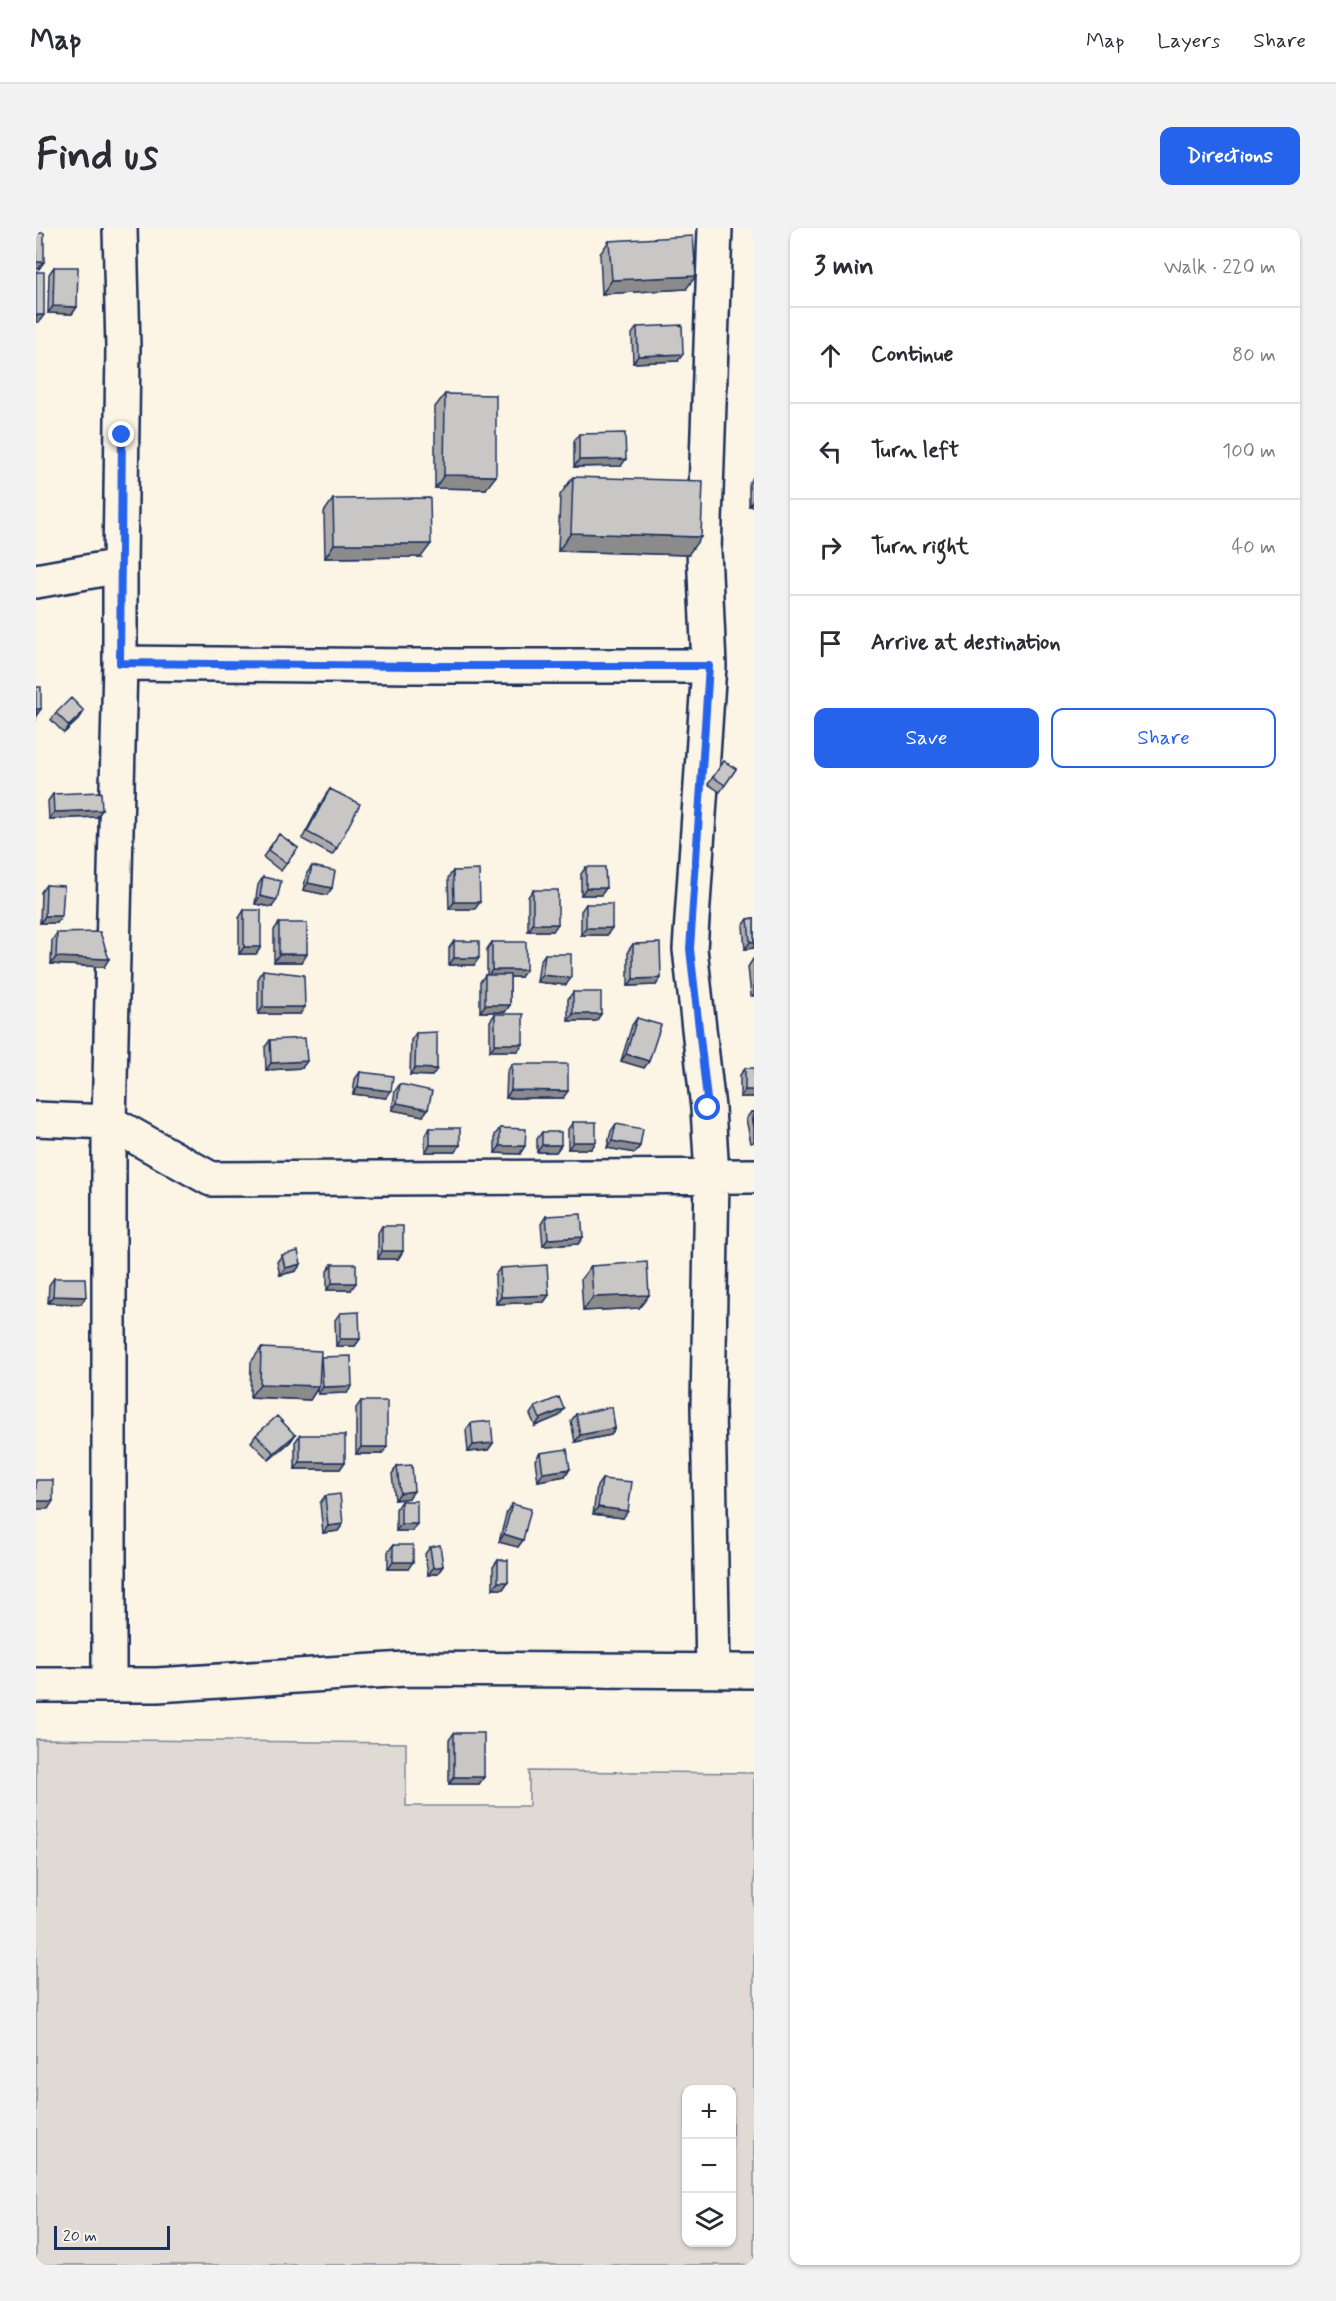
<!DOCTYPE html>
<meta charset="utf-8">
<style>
:root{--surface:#fff;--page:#f2f2f3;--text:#2b2b33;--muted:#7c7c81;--line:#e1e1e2;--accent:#2563eb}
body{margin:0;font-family:Mynerve,sans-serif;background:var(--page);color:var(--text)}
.controls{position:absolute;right:18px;bottom:18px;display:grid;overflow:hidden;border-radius:12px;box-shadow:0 2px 4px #0004}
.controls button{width:54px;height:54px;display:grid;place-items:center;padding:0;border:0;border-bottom:2px solid var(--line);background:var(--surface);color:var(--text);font:30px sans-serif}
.scale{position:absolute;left:18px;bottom:15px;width:116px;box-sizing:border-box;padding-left:6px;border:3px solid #1b2f5e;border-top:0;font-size:16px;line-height:21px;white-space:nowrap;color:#1b2f5e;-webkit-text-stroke:4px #fcf5e5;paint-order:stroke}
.stop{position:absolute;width:18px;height:18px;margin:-14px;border:4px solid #2563eb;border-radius:50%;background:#fff}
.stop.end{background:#2563eb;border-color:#fff;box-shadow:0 2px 6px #0008}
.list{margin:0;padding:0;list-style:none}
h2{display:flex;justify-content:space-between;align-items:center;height:78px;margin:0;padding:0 24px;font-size:26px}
h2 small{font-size:20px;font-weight:400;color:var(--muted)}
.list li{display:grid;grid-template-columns:39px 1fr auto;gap:18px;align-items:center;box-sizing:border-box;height:96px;padding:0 24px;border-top:2px solid var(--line)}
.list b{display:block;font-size:22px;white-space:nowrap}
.list em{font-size:20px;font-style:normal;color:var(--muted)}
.actions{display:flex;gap:12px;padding:18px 24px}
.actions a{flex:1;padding:14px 0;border:2px solid var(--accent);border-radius:12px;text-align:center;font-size:21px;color:var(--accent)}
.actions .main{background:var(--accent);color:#fff}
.icon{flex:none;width:33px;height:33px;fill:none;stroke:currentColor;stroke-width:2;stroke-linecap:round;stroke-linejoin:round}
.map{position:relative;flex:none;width:718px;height:2037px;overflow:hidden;border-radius:12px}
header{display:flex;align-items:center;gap:36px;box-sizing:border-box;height:84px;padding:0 30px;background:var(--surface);border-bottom:2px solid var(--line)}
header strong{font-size:28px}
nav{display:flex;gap:33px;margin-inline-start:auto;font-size:21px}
.intro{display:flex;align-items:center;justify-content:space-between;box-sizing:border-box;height:144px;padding:0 36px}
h1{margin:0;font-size:42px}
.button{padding:15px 27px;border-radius:12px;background:var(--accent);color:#fff;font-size:21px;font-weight:700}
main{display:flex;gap:36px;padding:0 36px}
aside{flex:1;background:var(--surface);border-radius:12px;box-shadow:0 2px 4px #0004}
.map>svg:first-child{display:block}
.green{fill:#dfdbd4;stroke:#7d8599;stroke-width:1.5;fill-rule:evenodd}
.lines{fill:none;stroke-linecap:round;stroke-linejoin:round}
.minor-casing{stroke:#1b2f5e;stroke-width:38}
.minor{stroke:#fcf5e5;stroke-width:33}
.wall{fill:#acabaa;stroke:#1b2f5e;stroke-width:1.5}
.shaded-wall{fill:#8c8b8b;stroke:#1b2f5e;stroke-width:1.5}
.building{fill:#c8c7c6;stroke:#1b2f5e;stroke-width:1.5}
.route{stroke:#2563eb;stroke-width:8}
</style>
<header>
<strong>Map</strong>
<nav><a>Map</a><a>Layers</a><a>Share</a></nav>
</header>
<div class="intro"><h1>Find us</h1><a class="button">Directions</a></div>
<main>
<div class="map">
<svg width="718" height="2037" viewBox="0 0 718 2037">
<rect width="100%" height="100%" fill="#fcf5e5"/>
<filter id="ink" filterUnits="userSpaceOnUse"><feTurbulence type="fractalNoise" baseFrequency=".0167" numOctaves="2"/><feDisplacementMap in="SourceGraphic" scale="12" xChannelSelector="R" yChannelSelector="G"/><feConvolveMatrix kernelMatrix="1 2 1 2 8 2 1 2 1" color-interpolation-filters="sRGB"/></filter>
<g filter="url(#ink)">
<path class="green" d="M0,1511L370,1515V1578H493V1543L718,1545V2037H0ZM650,1862H696V2014H650Z"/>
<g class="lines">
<g class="minor-casing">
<path id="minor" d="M84,338V435L377,438H673
M0,353L84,338L87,120L84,0
M84,435L73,894L175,951L718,948
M0,891L73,894V1457
M677,1442L672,1179L676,948L672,880L654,721L673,438L668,322L679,0
M0,1457H121L369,1441L718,1443"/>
</g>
<use href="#minor" class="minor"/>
</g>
<path class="wall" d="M573,13L650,61L566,66L564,26Z
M18,39L41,79L36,86L12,85L13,46Z
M601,99L642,133L597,135L596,106Z
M409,166L450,261L399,260V179Z
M543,206L585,238L538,239V213Z
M718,248V278H713V255Z
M537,249L652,327L522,323L524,267Z
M297,271L385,329L289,330L288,284Z
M48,483L43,491L28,505L15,492L20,485Z
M688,533L700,541L684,564L672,556Z
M294,561L301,620L296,627L266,611L289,568Z
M17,566L66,582L61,589L13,591L12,573Z
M243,606L262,620L245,643L227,629Z
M276,638L296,660L291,667L267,662L271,645Z
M550,639L570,660L565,667H545V646Z
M417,643L439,681H413L412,650Z
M227,649L236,679L219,676L222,657Z
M10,657L21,695H4L5,664Z
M497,662L517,703H492V669Z
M550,676L571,707H545V683Z
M208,682L225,719L220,726H203V690Z
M718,690V720L709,721L707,698L712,691Z
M243,695L271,726L266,734H238V702Z
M21,705L68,739L15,736L16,712Z
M418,713L438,737H413V720Z
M456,714L485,749H474V777L469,784H444V754L449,747H451V721Z
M597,716L620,757L592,758V723Z
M509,726L530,757L501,754L504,733Z
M717,731H718V768H715L712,739Z
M227,742L264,786H222V749Z
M537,764L565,786L560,793H532V771Z
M459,786L487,816L482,823H454V793Z
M601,790L613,833L608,840L585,833L596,797Z
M380,805L396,848L374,847L375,812Z
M234,812L266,840L230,842L229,819Z
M476,836L527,870H470L471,844Z
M709,840L718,869H704V847Z
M324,844L350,870L317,866L319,851Z
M364,856L387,888L356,882L359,863Z
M715,884H718V914L715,915L710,891Z
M537,894L560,914L555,921H532V901Z
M580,896L604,918L599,925L571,920L575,903Z
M394,900L424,917L419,924H389V907Z
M464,900L484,926L459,925V907Z
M506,904L525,917L520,924H501V911Z
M510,988L547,1009L542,1016L507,1018L505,996Z
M346,998L367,1023L362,1031H342V1005Z
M246,1027L260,1043L244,1047L241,1034Z
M296,1036L315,1062H291V1043Z
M555,1038L613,1067L603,1080L547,1083L545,1051Z
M464,1040L513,1067L508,1074L460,1076L459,1047Z
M18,1050L45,1076L12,1075L13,1057Z
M304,1085L324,1111L319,1118H300L299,1092Z
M225,1120L285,1130L311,1165L282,1166L281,1161L274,1172L214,1169L215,1134Z
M325,1173L346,1226H320V1180Z
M499,1179L523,1188L499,1198L494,1186Z
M540,1186L579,1200L575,1207L539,1214L535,1193Z
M435,1195L457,1215L452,1222L432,1224L430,1202Z
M220,1207H259L254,1214L233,1232L215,1214Z
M264,1207L309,1234L304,1241H259V1214Z
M504,1225L529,1248L502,1253L499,1232Z
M361,1238L373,1270L359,1272L356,1246Z
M566,1251L587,1290L557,1286L561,1258Z
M289,1268L307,1296L302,1303L287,1305L284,1275Z
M365,1273L376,1303H360V1281Z
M476,1276L487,1312L482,1319L463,1314L471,1283Z
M357,1317L372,1341H352V1324Z
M394,1319L407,1338L402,1345L392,1347L389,1326Z
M462,1332L472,1354L467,1361H457V1339Z
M418,1505L448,1549L443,1556H413V1512Z"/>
<path class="shaded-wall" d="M0,34H8L3,41H0Z
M660,48L650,61L566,66L576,52Z
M17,78L41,79L36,86L12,85Z
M0,87H8L3,94H0Z
M647,126L642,133L597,135L602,128Z
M590,231L585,238L538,239L543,232Z
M408,247L460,248L450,261L399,260Z
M718,271V278H713Z
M535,305L665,309L652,327L522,323Z
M298,316H395L385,329L289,330Z
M0,481H5L0,488Z
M48,483L43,491L28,505L33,498Z
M66,582L61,589L13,591L18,584Z
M272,655L296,660L291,667L267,662Z
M550,660H570L565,667H545Z
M224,668L241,672L236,679L219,676Z
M418,674H444L439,681H413Z
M9,688H26L21,695H4Z
M497,696H522L517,703H492Z
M550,700H576L571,707H545Z
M718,713V720L709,721L714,714Z
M208,719H225L220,726H203Z
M243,726H271L266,734H238Z
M20,729L73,731L68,739L15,736Z
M418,730H443L438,737H413Z
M456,742H490L485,749H451Z
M506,747L535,750L530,757L501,754Z
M625,750L620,757L592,758L597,751Z
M449,777H474L469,784H444Z
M227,779H269L264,786H222Z
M537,786H565L560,793H532Z
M459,816H487L482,823H454Z
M590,826L613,833L608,840L585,833Z
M271,833L266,840L230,842L235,835Z
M379,840L401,841L396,848L374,847Z
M322,859L355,863L350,870L317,866Z
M475,862L532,863L527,870H470Z
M709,862H718V869H704Z
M361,875L392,881L387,888L356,882Z
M576,913L604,918L599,925L571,920Z
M537,914H560L555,921H532Z
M394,917H424L419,924H389Z
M506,917H525L520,924H501Z
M464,918H489L484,926L459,925Z
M547,1009L542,1016L507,1018L512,1011Z
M346,1023H367L362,1031H342Z
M265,1036L260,1043L244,1047L249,1040Z
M296,1055H320L315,1062H291Z
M513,1067L508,1074L460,1076L465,1069Z
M613,1067L603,1080L547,1083L557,1069Z
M17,1068L50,1069L45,1076L12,1075Z
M304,1111H324L319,1118H300Z
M224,1156L283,1158L274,1172L214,1169Z
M316,1158L311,1165L282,1166L287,1159Z
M528,1181L523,1188L499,1198L504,1191Z
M579,1200L575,1207L539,1214L544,1207Z
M259,1207L254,1214L233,1232L238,1225Z
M457,1215L452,1222L432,1224L437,1217Z
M325,1219H351L346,1226H320Z
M264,1234H309L304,1241H259Z
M534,1241L529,1248L502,1253L507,1245Z
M378,1263L373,1270L359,1272L364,1265Z
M0,1273H17L12,1281H0Z
M562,1279L592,1283L587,1290L557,1286Z
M307,1296L302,1303L287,1305L292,1298Z
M365,1296H381L376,1303H360Z
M468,1306L487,1312L482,1319L463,1314Z
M357,1334H377L372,1341H352Z
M407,1338L402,1345L392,1347L397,1340Z
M462,1354H472L467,1361H457Z
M418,1549H448L443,1556H413Z"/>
<path class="building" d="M0,5H8V34H0Z
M657,8L660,48L576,52L573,13Z
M18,39H42L41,79L17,78Z
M0,44H8V87H0Z
M646,97L647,126L602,128L601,99Z
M409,166L460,167V248L408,247Z
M589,205L590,231L543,232V206Z
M537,249L667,253L665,309L535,305Z
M394,270L395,316H298L297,271Z
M0,459H5V481H0V494Z
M35,470L48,483L33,498L20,485Z
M688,533L700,541L689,557L677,549Z
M294,561L324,576L301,620L271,604Z
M65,564L66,582L18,584L17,566Z
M243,606L262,620L250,635L232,622Z
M276,638L299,643L296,660L272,655Z
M550,639H569L570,660H550Z
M443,642L444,674H418L417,643Z
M227,649L245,653L241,672L224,668Z
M10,657L28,658L26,688H9Z
M497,662H522V696H497Z
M550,676H576V700H550Z
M208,682H225V719H208Z
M718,690V713L714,714L712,691Z
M243,695H271V726H243Z
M64,704L73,731L20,729L21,705Z
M418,713H443V730H418Z
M456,714H490V742H456Z
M624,715L625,750L597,751V716Z
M509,726H535V750L506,747Z
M227,742L268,747L269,779H227Z
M449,747H474V777H449Z
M537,764H565V786H537Z
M459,786H487V816H459Z
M601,790L625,797L613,833L590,826Z
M401,804V841L379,840L380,805Z
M269,810L271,833L235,835L234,812Z
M476,836H532V863L475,862Z
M709,840H718V862H709Z
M324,844L357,848L355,863L322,859Z
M364,856L396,863L392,881L361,875Z
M715,884H718V899Z
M537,894H560V914H537Z
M580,896L607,901L604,918L576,913Z
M394,900H424V917H394Z
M464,900L490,901L489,918H464Z
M506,904H525V917H506Z
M545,986L547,1009L512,1011L510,988Z
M346,998H367V1023H346Z
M262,1023L265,1036L249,1040L246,1027Z
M611,1034L613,1067L557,1069L555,1038Z
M296,1036H320V1055H296Z
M511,1037L513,1067L465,1069L464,1040Z
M18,1050H49L50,1069L17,1068Z
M323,1084L324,1111H304V1085Z
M225,1120L285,1123L283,1158L224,1156Z
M315,1128L316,1158L287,1159L285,1129Z
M523,1169L528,1181L504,1191L499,1179Z
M325,1173H351V1219H325Z
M576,1179L579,1200L544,1207L540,1186Z
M241,1188L259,1207L238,1225L220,1207Z
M455,1193L457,1215L437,1217L435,1195Z
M264,1207H309V1234H264Z
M531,1221L534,1241L507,1245L504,1225Z
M376,1237L378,1263L364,1265L361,1238Z
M566,1251L596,1254L592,1283L562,1279Z
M0,1252H17V1273H0Z
M304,1266L307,1296L292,1298L289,1268Z
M365,1273H381V1296H365Z
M476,1276L495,1281L487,1312L468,1306Z
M357,1317H377V1334H357Z
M404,1317L407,1338L397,1340L394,1319Z
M462,1332H472V1354H462Z
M418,1505H448V1549H418Z"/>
</g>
<g class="lines" filter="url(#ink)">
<path class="route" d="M86,207L84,435L377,438H673L654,721L672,880"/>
</g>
</svg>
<div class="controls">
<button>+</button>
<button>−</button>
<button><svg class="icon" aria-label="layers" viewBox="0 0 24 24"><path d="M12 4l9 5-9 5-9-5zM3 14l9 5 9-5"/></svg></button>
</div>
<div class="scale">20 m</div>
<div class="stop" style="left:672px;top:880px"></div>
<div class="stop end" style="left:86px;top:207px"></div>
</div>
<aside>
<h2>3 min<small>Walk · 220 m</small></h2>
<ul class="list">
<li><svg class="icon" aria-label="ahead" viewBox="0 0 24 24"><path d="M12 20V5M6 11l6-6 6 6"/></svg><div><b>Continue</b></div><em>80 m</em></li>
<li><svg class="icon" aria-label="left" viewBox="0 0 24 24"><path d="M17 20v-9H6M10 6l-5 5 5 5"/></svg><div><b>Turn left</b></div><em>100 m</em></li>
<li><svg class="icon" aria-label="right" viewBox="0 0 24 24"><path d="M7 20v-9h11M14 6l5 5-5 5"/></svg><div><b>Turn right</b></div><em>40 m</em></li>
<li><svg class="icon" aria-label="arrive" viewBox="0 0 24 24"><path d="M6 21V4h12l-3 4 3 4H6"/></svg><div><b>Arrive at destination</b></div></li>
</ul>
<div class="actions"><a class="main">Save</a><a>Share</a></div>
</aside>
</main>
